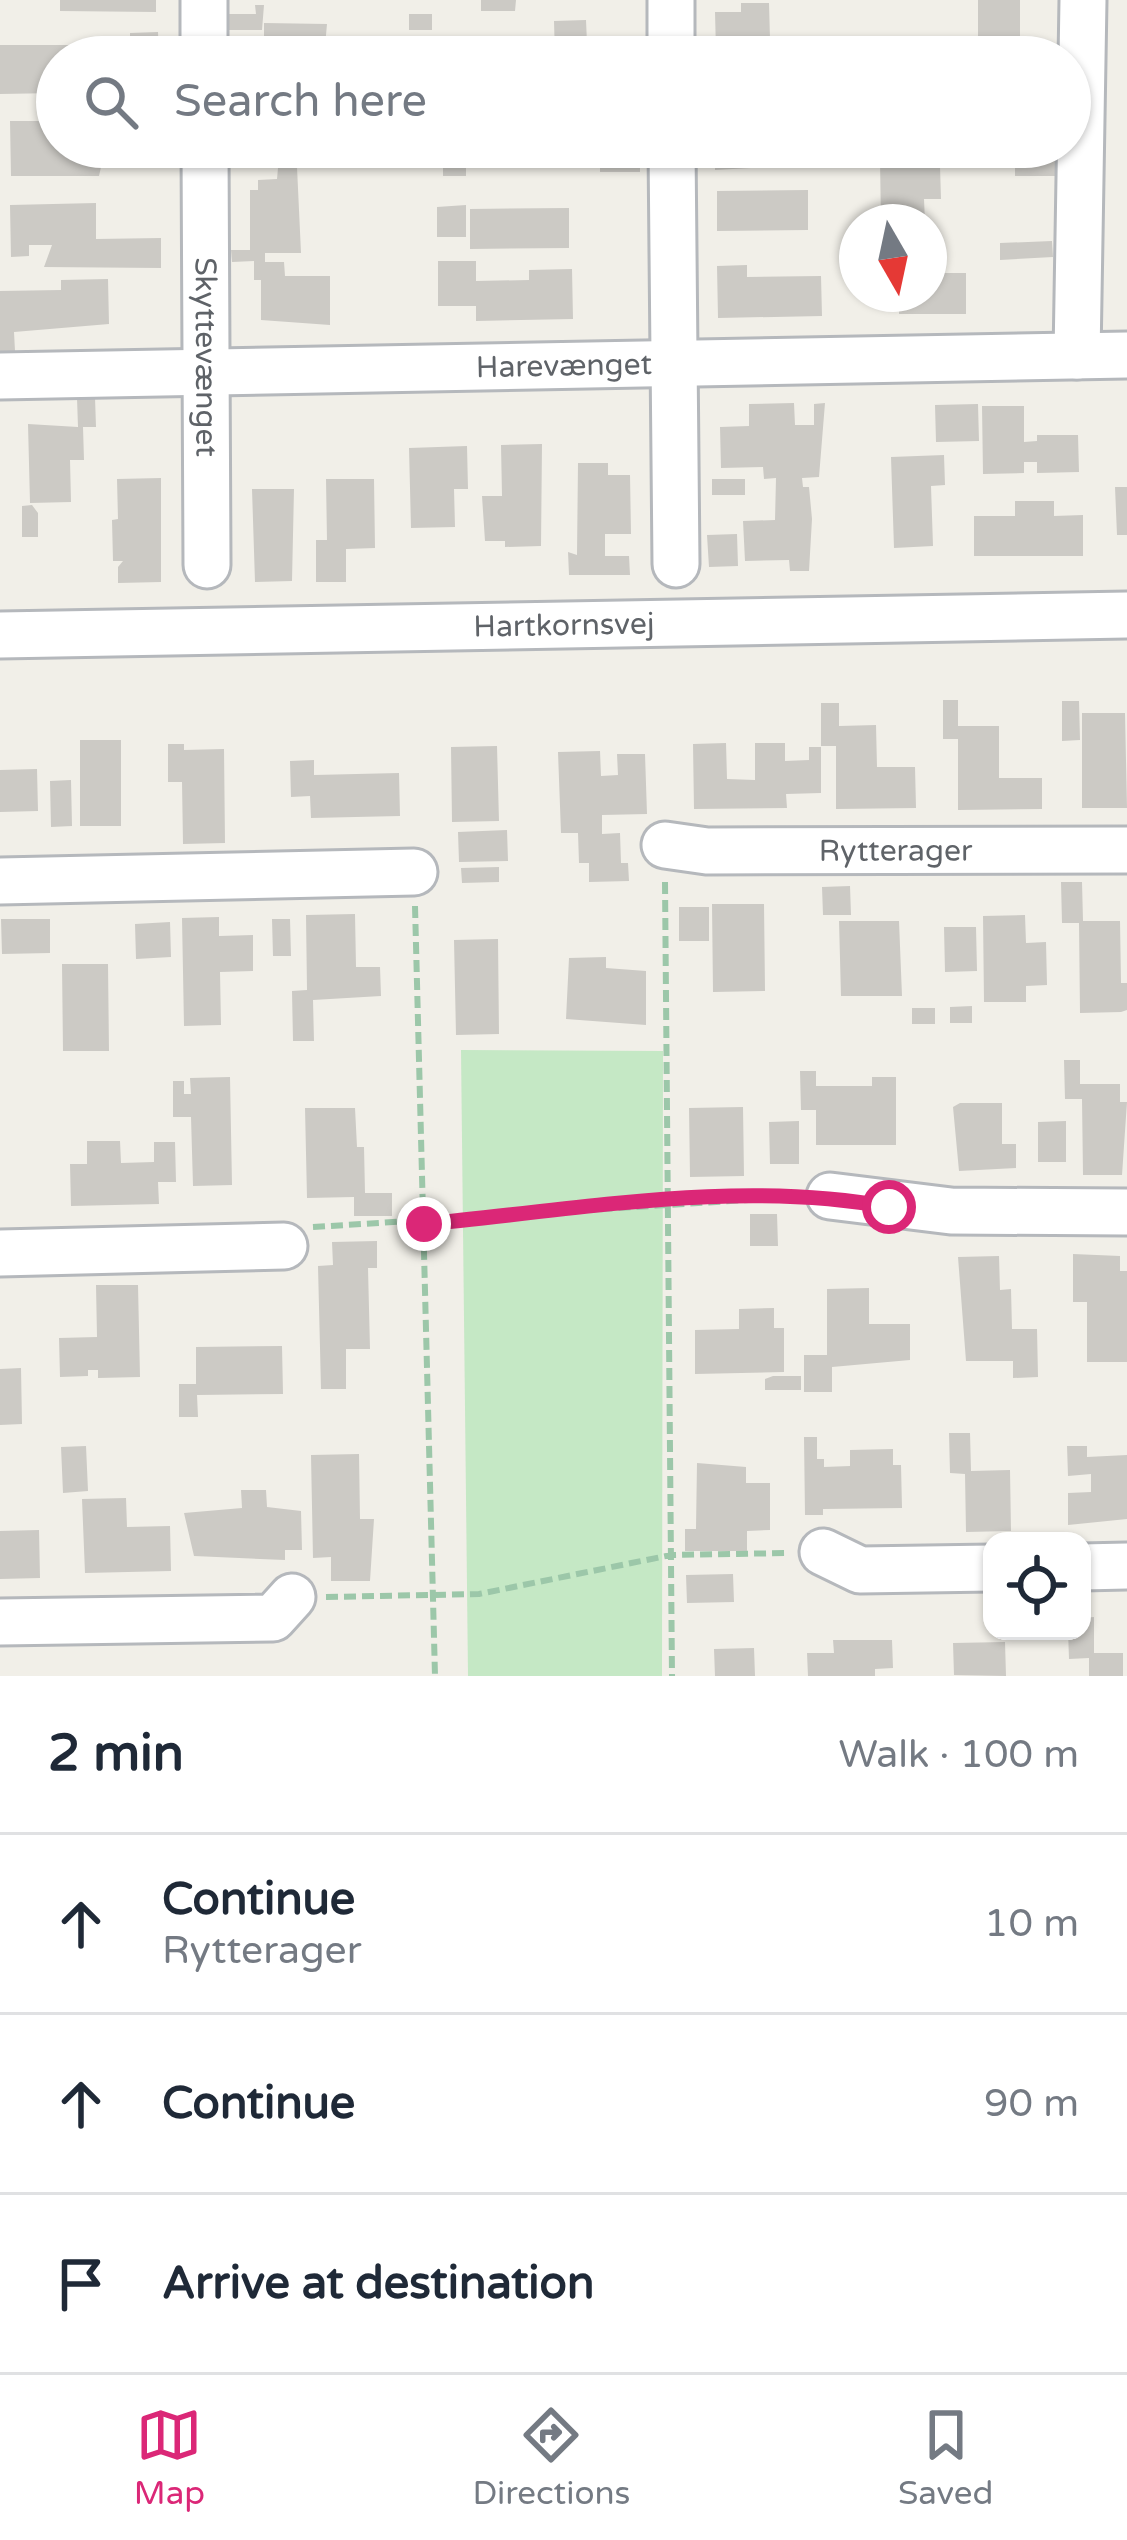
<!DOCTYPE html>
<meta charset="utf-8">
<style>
:root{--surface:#fff;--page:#f6f6f7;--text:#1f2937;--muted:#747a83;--line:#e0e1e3;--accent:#db2777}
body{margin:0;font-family:"Varela Round",sans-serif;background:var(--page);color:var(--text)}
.controls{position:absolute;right:36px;bottom:36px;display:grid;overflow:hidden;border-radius:24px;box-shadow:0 3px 9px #0004}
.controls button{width:108px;height:108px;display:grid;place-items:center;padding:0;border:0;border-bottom:3px solid var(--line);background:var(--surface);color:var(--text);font:60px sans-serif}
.compass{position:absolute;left:839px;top:204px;width:108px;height:108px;border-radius:50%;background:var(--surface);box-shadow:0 3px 9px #0004;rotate:171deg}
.stop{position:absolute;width:36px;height:36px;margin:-27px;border:9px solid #db2777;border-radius:50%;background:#fff}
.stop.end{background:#db2777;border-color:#fff;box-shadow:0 3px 12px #0008}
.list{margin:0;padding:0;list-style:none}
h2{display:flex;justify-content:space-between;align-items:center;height:156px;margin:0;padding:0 48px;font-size:51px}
h2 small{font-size:39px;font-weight:400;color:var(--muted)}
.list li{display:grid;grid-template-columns:78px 1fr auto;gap:36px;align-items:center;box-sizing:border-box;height:180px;padding:0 48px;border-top:3px solid var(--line)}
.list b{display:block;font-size:45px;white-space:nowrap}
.list p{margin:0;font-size:39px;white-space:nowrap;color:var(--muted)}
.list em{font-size:39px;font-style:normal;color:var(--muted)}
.icon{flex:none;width:66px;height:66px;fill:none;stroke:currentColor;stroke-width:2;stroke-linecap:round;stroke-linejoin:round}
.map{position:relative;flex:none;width:1127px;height:1676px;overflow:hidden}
.search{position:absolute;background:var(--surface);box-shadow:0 3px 9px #0004;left:36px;right:36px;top:36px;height:132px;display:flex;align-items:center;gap:30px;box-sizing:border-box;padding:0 42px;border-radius:66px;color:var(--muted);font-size:45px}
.sheet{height:696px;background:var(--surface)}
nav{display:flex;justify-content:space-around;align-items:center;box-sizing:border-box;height:168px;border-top:3px solid var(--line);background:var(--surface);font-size:33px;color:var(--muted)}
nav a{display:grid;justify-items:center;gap:6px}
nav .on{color:var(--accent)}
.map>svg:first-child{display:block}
.green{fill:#c5e8c5}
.building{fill:#cccac5}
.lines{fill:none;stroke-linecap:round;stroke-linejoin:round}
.minor-casing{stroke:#b5b8bc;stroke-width:51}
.path{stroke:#9cc7a9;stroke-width:6;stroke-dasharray:12 6;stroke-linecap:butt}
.minor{stroke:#fff;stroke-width:45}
.route{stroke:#db2777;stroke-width:15}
.labels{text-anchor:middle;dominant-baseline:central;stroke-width:10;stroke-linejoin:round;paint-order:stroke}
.street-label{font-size:30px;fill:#5f6368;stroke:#fff}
</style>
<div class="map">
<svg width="1127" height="1676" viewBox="0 0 1127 1676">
<rect width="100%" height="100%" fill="#f1efe8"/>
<path class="green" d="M461,1050L663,1051L662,1676H468Z"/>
<path class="building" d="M60,0H156V12L60,11Z
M481,0H516L515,11H481Z
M978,0H1020V45H978Z
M741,3H769L770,39H784L785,57L716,51L715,12H741Z
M255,5H264L262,30H229V14H256Z
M409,14H432V30H409Z
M586,20L587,43L614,42V57H555L554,21Z
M264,23L327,24L324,57H264Z
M158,32L159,56L130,57V33Z
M914,41H945V57H915Z
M0,45H93V57H57V93L0,94Z
M10,121H57V147L105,149L99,176H11Z
M250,147H354V166L297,167L301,253H265V262H284L285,276H330V325L261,320V280H254V261L232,262L231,250H250V190H258V180L277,179L278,168H251Z
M474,147H580V162L491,163V156H474Z
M1015,147H1055V176H1015Z
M600,149H640V172H600Z
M751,151V168L715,170V152Z
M443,158H466V176H443Z
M880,160H923V166H940L941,199H924L925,222H881Z
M808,190V230L717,231V191Z
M96,203V239L161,238V268L44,267L52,245H29V256L11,257L10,205Z
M466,205V237H437V207Z
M569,208V248L470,249V209Z
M1052,241L1053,257L1000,260V243Z
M438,261H476V281L529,280V270L572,269L573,319L476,321V306H438Z
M747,265V277L821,276L822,316L718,318L717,266Z
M929,273H966V314H899V294H929Z
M108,279L109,324L14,332L15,351H0V291L61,290V280Z
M95,397L96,427H83L84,460H70L71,502L30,503L28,424L78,427L77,398Z
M794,403L795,425H814V404L825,403L819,477L802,478L803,487H809L812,519L809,571H790L789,560L745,561L743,521L775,520L776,478L764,479L763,467L721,468L720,427L749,426V404Z
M978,404L979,441L936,442L935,405Z
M982,406H1024V442L1037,441V435H1078L1079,472L1037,473V462H1024V473L983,474Z
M542,444L541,546L505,547V541H485L482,496H502L501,445Z
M467,446L468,489H454L455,527L411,528L409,448Z
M944,455L945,485L931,486L933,546L894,548L891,457Z
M578,463H608V475H630L631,534H605V556H629L630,575H569L568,552L577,555Z
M161,478V582L118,583V567L123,561H113L112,520L118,519L117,479Z
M326,479H374L375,548L346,549V582H316V540H327Z
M712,479H745V495H712Z
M1115,487H1127V535H1117Z
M252,489H294L292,581L255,582Z
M1015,501H1054V516L1083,515V556H974V516H1015Z
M32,505L38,513V537H22V506Z
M737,534L738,566L709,567L707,535Z
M943,700H958V726H999V778H1042V809L958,810V739H943Z
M1062,701H1079L1080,740L1062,741Z
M821,703H839V726L876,725L877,767H915L916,808L836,809V746H821Z
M1082,713H1125L1127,808H1082Z
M80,740H121V826H80Z
M726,743L727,779L755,780V743H785V761L809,760V747H821V793L786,794L787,808L694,809L693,744Z
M168,744H184V750L224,749L225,843L183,844L182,782H168Z
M497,746L499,821L452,822L451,747Z
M600,751L601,776L618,775L617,754H645L647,814L602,815V834L620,833L621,863H628L629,881L589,882V863H579L578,833H561L558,752Z
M314,760V775L399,773L400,816L311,818L310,796L291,797L290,761Z
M37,769L38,811L0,812V770Z
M71,780L72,826L51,827L50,781Z
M507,830L508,861L459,862L458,832Z
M499,867V882L462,883L461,868Z
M1061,882H1082L1083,921H1120L1121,983H1127V1010L1121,1012L1080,1013L1079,923H1062Z
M850,886L851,915H823L822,887Z
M712,904H764L765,991L713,992Z
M679,907H709V941H679Z
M355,914L356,967H380L381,996L313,1000L314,1041H293L292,991L307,990L306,915Z
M1025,915L1026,943L1046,942L1047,985L1026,986V1002H984L983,916Z
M219,917V936L253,935V971L220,972L221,1025L184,1026L182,918Z
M1,919H50V953L2,954Z
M272,919H290L291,956H273Z
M839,921H899L902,996H841Z
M170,922L171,957L136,959L135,924Z
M944,927H976L977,971L945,972Z
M498,939L499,1034L456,1035L454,940Z
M606,957V968L646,971V1025L566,1019L569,958Z
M62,964H108L109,1051H63Z
M972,1006V1023H950V1007Z
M912,1008H935V1024H912Z
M1064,1060H1080V1084H1120V1102H1127L1122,1175H1083L1082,1099H1065Z
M800,1071H816V1086H872V1077H896V1145H816V1110H801Z
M230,1077L232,1185L193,1186L191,1117H173V1081H184V1094H191L190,1078Z
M960,1103H1002V1144H1016V1168L959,1171L953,1107Z
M743,1107L744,1176L690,1177L689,1108Z
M305,1108H355L357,1147H364L365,1193H392V1216H354V1197L307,1198Z
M799,1121V1164H770L769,1122Z
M1066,1121V1162H1038V1122Z
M87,1141H120L121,1163L154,1162V1142H175L176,1182H158L159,1204L71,1206L70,1164H87Z
M750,1214H777L778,1246H750Z
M377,1241V1268H368L370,1349H346V1389H321L318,1266L333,1265L332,1242Z
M1073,1254L1120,1256V1271H1127V1362H1087V1302H1073Z
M999,1256L1000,1290L1011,1289L1012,1329H1037L1038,1377L1013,1378V1361H966L958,1257Z
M96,1285H138L140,1377L98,1378V1370H88V1376L60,1377L59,1338L97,1337Z
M869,1288V1324H910V1360L832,1367V1392H804V1355H827V1289Z
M774,1308V1328H784V1372L695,1374V1330L739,1329V1309Z
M282,1346L283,1394L197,1395L198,1417H179V1384H196V1347Z
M21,1368L22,1424L0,1425V1369Z
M773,1376H801V1390H765V1379Z
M949,1433H970L971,1471L1010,1470L1011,1531L966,1532L965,1474L950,1473Z
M804,1437H817V1459H824V1467L850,1466V1450L893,1449V1465H901L902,1508L823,1509V1515H805Z
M86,1446L88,1491L63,1493L61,1447Z
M1067,1446H1087V1457L1127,1455V1519L1068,1525V1493L1091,1492V1474L1068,1476Z
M359,1454L360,1519H374L370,1581H331V1557L313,1558L311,1455Z
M697,1463L746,1467V1483H770V1530L747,1531V1551H685V1529H696Z
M241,1490H266L267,1507L301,1511L302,1550H285V1560L194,1556L184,1513L242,1508Z
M126,1498L127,1527L170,1526L171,1571L85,1573L82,1499Z
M39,1530L40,1578L0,1579V1531Z
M733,1574L734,1602L687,1603L686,1575Z
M1094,1617V1653H1123V1676H1089V1658L1069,1659L1068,1631H1082V1618Z
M833,1640H892L893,1668L875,1669V1676H808L807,1653H834Z
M1005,1642L1006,1676L954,1675L953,1643Z
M754,1648L755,1676H715L714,1649Z"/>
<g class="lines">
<g class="minor-casing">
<g id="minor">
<path d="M204,0V57"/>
<path d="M671,0V57"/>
<path id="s1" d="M205,147L207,565"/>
<path d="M672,147L676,564"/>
<path d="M1077,356L1083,0"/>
<path id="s2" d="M0,376L1127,355"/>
<path id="s3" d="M0,635L1127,615"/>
<path id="s4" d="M665,845L707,851L1127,850"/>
<path d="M0,881L414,872"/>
<path d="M830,1196L951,1211L1127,1212"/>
<path d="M0,1253L284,1246"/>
<path d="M823,1552L860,1570L992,1568"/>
<path d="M1082,1567L1127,1566"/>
<path d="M0,1622L273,1618L292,1597"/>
</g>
</g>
<path class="path" d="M665,882L672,1676
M415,906L435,1676
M313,1227L796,1197
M326,1597L479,1594L671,1555L789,1553"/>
<use href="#minor" class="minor"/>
</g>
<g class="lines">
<path class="route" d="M424,1224C576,1210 738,1179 889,1207"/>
</g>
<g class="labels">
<g class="street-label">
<text stroke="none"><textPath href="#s1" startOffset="210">Skyttevænget</textPath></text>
<text stroke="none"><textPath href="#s2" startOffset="564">Harevænget</textPath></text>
<text stroke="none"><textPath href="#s3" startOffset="564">Hartkornsvej</textPath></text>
<text stroke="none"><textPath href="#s4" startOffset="231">Rytterager</textPath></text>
</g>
</g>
</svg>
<div class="controls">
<button><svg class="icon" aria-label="locate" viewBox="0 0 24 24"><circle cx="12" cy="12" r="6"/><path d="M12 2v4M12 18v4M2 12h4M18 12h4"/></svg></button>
</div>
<svg class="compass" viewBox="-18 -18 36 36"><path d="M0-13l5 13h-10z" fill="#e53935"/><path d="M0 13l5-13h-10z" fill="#747a83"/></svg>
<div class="stop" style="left:889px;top:1207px"></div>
<div class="stop end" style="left:424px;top:1224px"></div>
<div class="search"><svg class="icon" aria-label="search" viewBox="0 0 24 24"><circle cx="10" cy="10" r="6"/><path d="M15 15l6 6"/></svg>Search here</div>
</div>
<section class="sheet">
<h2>2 min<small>Walk · 100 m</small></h2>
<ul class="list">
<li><svg class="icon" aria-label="ahead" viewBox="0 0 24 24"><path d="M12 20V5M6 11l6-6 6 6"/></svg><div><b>Continue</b><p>Rytterager</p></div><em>10 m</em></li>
<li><svg class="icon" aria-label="ahead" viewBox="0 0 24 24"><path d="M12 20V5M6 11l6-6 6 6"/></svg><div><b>Continue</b></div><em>90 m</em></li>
<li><svg class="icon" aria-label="arrive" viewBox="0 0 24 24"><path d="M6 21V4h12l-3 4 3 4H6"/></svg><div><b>Arrive at destination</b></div></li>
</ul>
</section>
<nav>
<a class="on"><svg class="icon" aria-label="map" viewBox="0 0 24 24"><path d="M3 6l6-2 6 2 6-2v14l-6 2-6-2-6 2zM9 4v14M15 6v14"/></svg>Map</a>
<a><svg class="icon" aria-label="directions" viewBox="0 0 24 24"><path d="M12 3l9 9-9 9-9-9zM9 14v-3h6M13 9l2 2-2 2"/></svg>Directions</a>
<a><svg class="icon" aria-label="saved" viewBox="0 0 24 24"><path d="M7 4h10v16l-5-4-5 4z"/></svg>Saved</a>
</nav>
